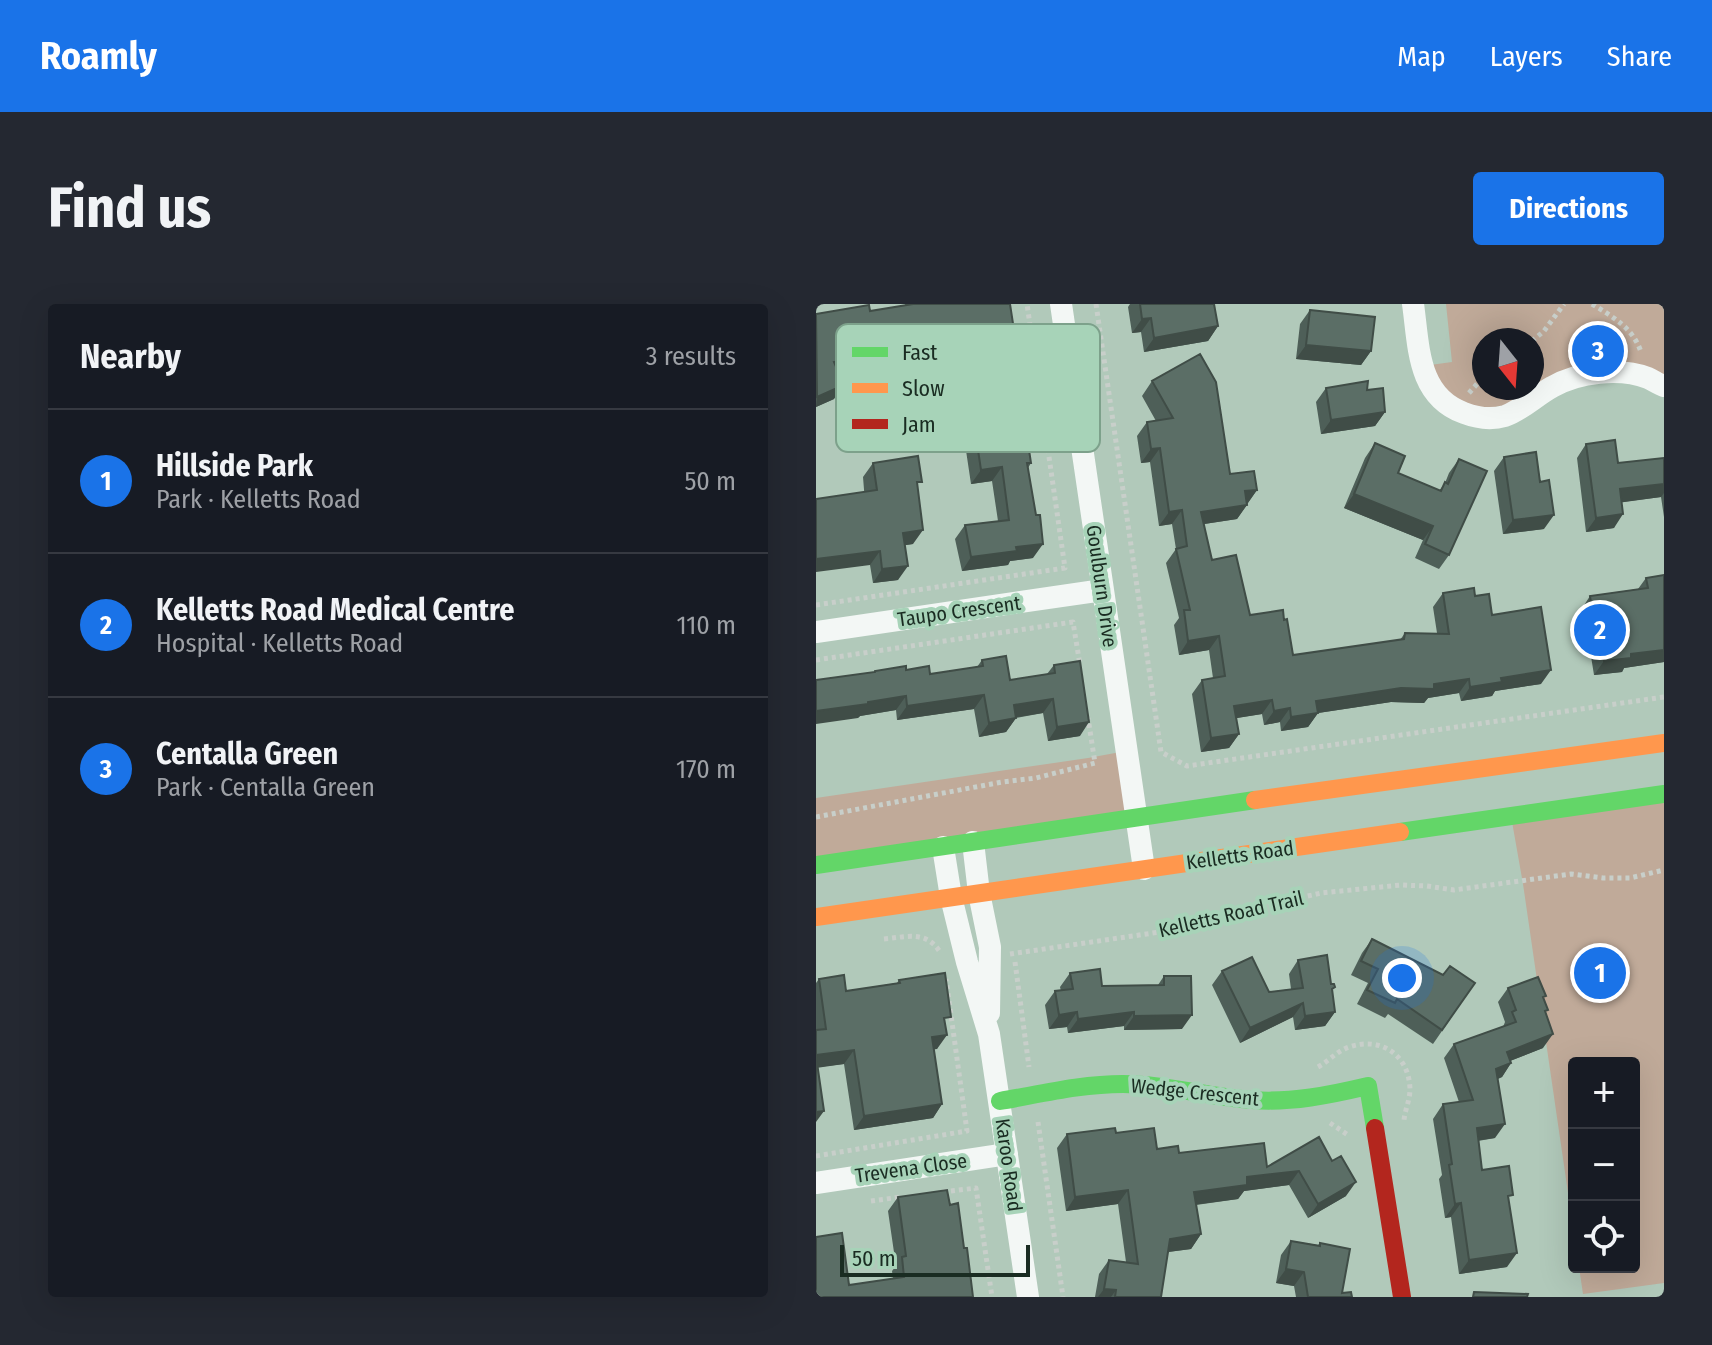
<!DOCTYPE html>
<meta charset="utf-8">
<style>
:root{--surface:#171b24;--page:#242831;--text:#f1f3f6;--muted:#9ea1a6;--line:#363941;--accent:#1a73e8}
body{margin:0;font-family:"Fira Sans Condensed",sans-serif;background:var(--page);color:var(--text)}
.controls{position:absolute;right:24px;bottom:24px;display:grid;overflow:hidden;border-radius:8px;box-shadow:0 8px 32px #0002}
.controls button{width:72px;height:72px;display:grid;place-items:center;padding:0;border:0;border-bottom:2px solid var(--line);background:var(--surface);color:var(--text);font:40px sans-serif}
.compass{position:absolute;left:656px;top:24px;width:72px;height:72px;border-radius:50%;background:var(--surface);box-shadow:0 8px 32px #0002;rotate:163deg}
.scale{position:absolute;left:24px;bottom:20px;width:190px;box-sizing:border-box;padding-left:8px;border:4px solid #1a2c22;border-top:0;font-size:22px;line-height:28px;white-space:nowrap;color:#1a2c22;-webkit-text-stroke:6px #a7d3b8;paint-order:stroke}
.you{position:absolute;left:586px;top:674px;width:28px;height:28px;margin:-20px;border:6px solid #fff;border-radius:50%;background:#1a73e8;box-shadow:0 0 0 12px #1a73e833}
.badge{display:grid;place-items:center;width:52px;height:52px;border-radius:50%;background:var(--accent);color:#fff;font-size:26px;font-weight:700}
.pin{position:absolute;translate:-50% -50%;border:4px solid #fff;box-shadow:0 2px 8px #0006}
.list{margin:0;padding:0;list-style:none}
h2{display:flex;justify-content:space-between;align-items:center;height:104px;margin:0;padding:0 32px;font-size:34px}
h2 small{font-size:26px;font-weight:400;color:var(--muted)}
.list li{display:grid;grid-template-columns:52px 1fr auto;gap:24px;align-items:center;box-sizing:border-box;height:144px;padding:0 32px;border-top:2px solid var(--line)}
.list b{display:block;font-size:30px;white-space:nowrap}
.list p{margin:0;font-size:26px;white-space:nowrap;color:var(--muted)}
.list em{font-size:26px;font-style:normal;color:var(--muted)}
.icon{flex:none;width:44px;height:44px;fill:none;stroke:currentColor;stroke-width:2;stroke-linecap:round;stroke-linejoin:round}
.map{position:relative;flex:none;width:848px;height:993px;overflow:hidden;border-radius:8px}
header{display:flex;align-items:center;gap:48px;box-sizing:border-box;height:112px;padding:0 40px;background:var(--accent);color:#fff}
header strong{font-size:38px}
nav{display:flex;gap:44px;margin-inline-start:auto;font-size:28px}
.intro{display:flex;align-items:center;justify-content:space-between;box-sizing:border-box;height:192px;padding:0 48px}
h1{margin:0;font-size:56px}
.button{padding:20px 36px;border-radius:8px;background:var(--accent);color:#fff;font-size:28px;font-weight:700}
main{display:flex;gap:48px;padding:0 48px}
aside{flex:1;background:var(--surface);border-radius:8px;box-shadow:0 8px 32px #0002}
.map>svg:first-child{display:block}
.green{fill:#c0aa99;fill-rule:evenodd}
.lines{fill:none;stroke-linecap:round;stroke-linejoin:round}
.path{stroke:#c8cfca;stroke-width:5;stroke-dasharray:4 4;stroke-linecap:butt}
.street{stroke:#f3f7f5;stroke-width:22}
.fast{stroke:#63d668;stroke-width:18}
.slow{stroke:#ff974d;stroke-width:18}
.jam{stroke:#b3261e;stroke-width:18}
.wall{fill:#4e5f58}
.shaded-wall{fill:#404d47}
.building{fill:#5b6e66;stroke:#404d47;stroke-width:2}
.labels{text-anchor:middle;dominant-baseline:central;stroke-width:8;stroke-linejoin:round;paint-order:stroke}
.street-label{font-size:20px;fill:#1a2c22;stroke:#a7d3b8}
.key{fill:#a7d3b8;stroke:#7da18b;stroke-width:2}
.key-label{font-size:22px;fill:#1a2c22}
</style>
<header>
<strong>Roamly</strong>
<nav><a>Map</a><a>Layers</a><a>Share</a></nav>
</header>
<div class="intro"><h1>Find us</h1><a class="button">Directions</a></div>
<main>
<aside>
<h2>Nearby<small>3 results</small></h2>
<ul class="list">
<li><span class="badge">1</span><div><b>Hillside Park</b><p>Park · Kelletts Road</p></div><em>50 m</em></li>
<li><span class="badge">2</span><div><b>Kelletts Road Medical Centre</b><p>Hospital · Kelletts Road</p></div><em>110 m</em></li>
<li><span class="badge">3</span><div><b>Centalla Green</b><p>Park · Centalla Green</p></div><em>170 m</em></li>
</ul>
</aside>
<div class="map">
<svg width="848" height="993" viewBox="0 0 848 993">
<rect width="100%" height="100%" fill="#b1c9ba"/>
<path class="green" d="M630,0H848V72L833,65L693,101L665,105L631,90L614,61L636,58ZM668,36H716V84H668Z
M310,447L320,512L0,561V494L272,454Z
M848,490V979L767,990L763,963H818V759H758V930L707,580L695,512Z"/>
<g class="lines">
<path class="path" d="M280,0L345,448L371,462L848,393
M776,0C797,13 817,24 825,48
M716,37L728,27L748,0
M653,89L668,72
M0,301L249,264L211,0
M0,356L257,318L264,361
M0,513L186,478L220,474L279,459L272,414
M68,635C90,633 110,626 124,648
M194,650L378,623L452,601L505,589L585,581L611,582L638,586L755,570L787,574H814L848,566
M199,658L213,763
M502,763C513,757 521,747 533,743C565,732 593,751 594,785C594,796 589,806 588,816
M222,818L247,993
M514,819L532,831
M0,852L151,827L130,675
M127,888L160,884L176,993
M55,897L85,893"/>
<path class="street" d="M245,0L328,565
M597,0C603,42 601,92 648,109C661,114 675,116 689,112C706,106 721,91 736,83C762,68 804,63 832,74C837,76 842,80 848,82
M0,328L287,286
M157,538L163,589L174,643L173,709
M127,543L135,593L151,658L173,730L212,993
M0,879L191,850"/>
<path class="fast" d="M584,528L848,490
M0,561L439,496
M184,797C225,790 265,780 307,780C350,780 392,793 436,796C475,799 514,791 552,782L559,824"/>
<path class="slow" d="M439,496L848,439
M0,613L584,528"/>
<path class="jam" d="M559,824L586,993"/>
</g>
<path class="wall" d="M89,0H194L196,29L215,159L212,164L217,254L194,257L192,261L146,267L139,235L149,221L182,217L176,177L155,180L145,113L142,114L139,95L148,82L143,44L69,54L62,64L23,70L18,95L0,103V10L54,7L89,1Z
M314,0H398L402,22L392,37L328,48L325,28L316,29L312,3Z
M494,6L555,47L545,61L480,55L484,20Z
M336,77L414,170L441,186L421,215L388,220L396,256L434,311L468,316L477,351L584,336L589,329H621L617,303L627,289L659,292L676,311L725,380L679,387L676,392L645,397L643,389L612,394L608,399L575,398L502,409L492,423L465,427L464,418L448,421L446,410L420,414L423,430L413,444L385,448L376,390L386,376L397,374L393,346L363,351L358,321L363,314L350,259L360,245L356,220L343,222L334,158L325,159L321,132L331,118L340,117L326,92Z
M510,84L551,86L569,108L559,122L505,130L500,98Z
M559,139L582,169L623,187L629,179L633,169L643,155L633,251L623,265L599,254L607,236L528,204L549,154Z
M770,140L802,159L848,154V213L845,193L806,198L798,224L770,228L761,154Z
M688,153L728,225L687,230L678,167Z
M57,159L101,184L97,240L89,241L82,276L57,279L54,261L47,173Z
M848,271V358L808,364L806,368L778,371L774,346L771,347L765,306L774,292L822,285L830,274Z
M166,356L194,376L231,370L238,361L264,432L232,437L227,409L200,414L190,428L163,433L158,405L81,416L80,406L44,412L42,414L59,367L90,366L114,370L161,363Z
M556,635L627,671L659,679L617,740L572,710L569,714L541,700L552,679L535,671L546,649Z
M482,656L516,687L519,708L509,722L479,726L477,713L424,739L396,681L406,667L453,688L475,685L473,670Z
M254,669L286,682L342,681L348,672L366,725L308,726V722L252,729L251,723L233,725L229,701L239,687H245L244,683Z
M3,675L30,687L81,679L83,676L129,721L121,745H118L126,800L117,814L38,826L28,760L2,763L0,818V679Z
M692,684L728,694L730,710L727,744L694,757L695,759L686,773L682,775L679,834L662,837L666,866L693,897L691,963L643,970L635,913L629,914L623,875L626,871L617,815L627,800L643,798L628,754L638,740L687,723L689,718L682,698Z
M300,829L341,845L451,863L503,833L530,892L492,914L473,881L428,887L422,895L380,901L385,930L375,945L352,948L345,993H279L283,970L293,956L310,958L302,900L250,907L241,844L251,830Z
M82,893L134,901L148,944L157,993L33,981L77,975L76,967L80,962L72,907Z
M475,937L502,941L504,939L526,989L536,993H480L478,982L460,979L465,951Z"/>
<path class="shaded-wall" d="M335,14L325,28L316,29L326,15Z
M402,22L392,37L328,48L338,34Z
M152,30L143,44L69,54L62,64L8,72L18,58L70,41Z
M490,41L555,47L545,61L480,55Z
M28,81L18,95L0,103L1,93Z
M155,99L145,113L142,114L152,100Z
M569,108L559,122L505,130L515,116Z
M344,144L334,158L325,159L335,145Z
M186,163L176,177L155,180L165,166Z
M848,180V189L845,193L794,200L804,185Z
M441,186L431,200L429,187Z
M538,190L617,222L607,236L528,204Z
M431,201L421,215L375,222L385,208Z
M366,206L356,220L343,222L353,208Z
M807,210L798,224L770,228L780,214Z
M738,211L728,225L687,230L697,216Z
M107,226L97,240L77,243L87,229Z
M227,240L217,254L194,257L192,261L146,267L155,253L200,243Z
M64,247L54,261L0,268V255Z
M92,262L82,276L57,279L66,265Z
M403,332L393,346L363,351L372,337Z
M784,332L774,346L771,347L780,333Z
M848,346V358L808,364L806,368L778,371L788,357L815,350Z
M735,366L725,380L679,387L676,392L645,397L654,383L685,374Z
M653,375L643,389L612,394L608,399L575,398L502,409L492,423L465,427L475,413L500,397L585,384Z
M168,391L158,405L81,416L91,402Z
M90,392L80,406L44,412L42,414L0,420V407Z
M237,395L227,409L188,415L198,401Z
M456,396L446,410L409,416L418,402Z
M474,404L464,418L448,421L458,407Z
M200,414L190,428L163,433L173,419Z
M273,418L264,432L232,437L241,423Z
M423,430L413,444L385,448L395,434Z
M487,699L477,713L424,739L434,724Z
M261,708L251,723L233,725L243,711Z
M318,708L308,722L252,729L262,715Z
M519,708L509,722L479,726L489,712Z
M376,711L366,725L308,726L318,712Z
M737,730L727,744L681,762L691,748Z
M131,731L121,745L106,747L116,733Z
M38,746L28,760L0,764V751Z
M695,759L686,773L670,779L680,765Z
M126,800L117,814L38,826L48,812Z
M8,807L0,818V808Z
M689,820L679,834L651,838L661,824Z
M483,867L473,881L428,887L422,895L369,902L378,888L431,873Z
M540,878L530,892L492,914L502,900Z
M312,886L302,900L250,907L259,893Z
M645,899L635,913L629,914L639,900Z
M385,930L375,945L344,949L354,935Z
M701,949L691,963L643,970L653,956Z
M470,965L488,968L478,982L460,979Z
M288,985L300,986L295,993H282Z"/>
<path class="building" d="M97,0H194L198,26L195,27L215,159H211L220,211H224L227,240L200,243L201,247L155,253L149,221L193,216L186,163L165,166L155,99L152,100L149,81L160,79L152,30L70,41L71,50L18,58L28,81L1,93L0,10L53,1L54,7Z
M324,0H398L402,22L338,34L335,14L326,15Z
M494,6L559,13L555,47L490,41Z
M384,50L400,78L414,170L438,167L441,186L429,187L431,201L385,208L396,256L420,251L434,311L467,306L468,316L471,315L477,351L588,335L589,329L633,330L627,289L658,284L659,292L673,290L676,311L725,303L735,366L685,374L686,378L654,383L653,375L618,380V385L585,384L500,397L502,409L475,413L474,404L458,407L456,396L418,402L423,430L395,434L386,376L409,372L403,332L372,337L368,306H374L360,245L371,242L366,206L353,208L344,144L335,145L331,118L357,114L336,77Z
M552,77L551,86L567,84L569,108L515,116L510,84Z
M799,136L802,159L848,154V180L804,185L807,210L780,214L770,140Z
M559,139L589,152L582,169L625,187L629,178L632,180L643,155L671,167L633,251L609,240L617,222L538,190Z
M720,148L724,178L733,176L738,211L697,216L688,153Z
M102,152L106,178H101L107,226L87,229L92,262L66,265L64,247L0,255V195L61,186L57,159Z
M848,271V346L815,350V354L788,357L784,332L780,333L774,292L832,284L830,274Z
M190,352L194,376L239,369L238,361L264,357L273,418L241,423L237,395L198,401L200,414L173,419L168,391L91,402L90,392L52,398V400L0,407V376L59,368V367L90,362V366L113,362L114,370L167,362L166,356Z
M556,635L627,671L634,662L659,679L626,726L581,695L579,699L551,686L562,665L545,657Z
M511,651L515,680H518L519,683L516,685L519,708L489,712L487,699L434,724L406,667L436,653L453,688L487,684L482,656Z
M284,665L286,682L348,681V672H375L376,711L318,712V708L262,715L261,708L243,711L239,687L257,685L254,669Z
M129,669L135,713L128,714L131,731L116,733L126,800L48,812L38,746L0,751V726L10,725L3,675L28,671L30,687L84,679L83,676Z
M722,673L730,692L727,693L732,706L729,707L737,730L691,748L695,759L680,765L689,820L661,824L666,866L693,862L697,891L692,892L701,949L653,956L645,899L639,900L633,861L636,860L627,800L657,796L638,740L700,718L696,708L700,706L692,684Z
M0,752L8,807L0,808Z
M299,824L300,829L338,824L341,845L362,842L363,849L448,839L451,863L503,833L516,857L525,852L540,878L502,900L483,867L431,873V881L378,888L385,930L354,935L345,993H299L300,986L288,985L293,956L322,960L312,886L259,893L251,830Z
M131,886L134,901L142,899L148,944H151L157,993H0V933L26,929L33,981L88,973L86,953L90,952L82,893Z
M475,937L504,942V939L534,945L526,989L535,988L536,993H492L488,968L470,965Z
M658,988L712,990L711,993H657Z"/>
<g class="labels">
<g class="street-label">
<text transform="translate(286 282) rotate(82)">Goulburn Drive</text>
<text transform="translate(143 307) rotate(-8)">Taupo Crescent</text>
<text transform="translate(424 551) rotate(-8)">Kelletts Road</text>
<text transform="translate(415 610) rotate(-13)">Kelletts Road Trail</text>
<text transform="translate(379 788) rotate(6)">Wedge Crescent</text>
<text transform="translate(193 861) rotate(82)">Karoo Road</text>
<text transform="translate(95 864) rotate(-8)">Trevena Close</text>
</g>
</g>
<rect x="20" y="20" width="264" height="128" rx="12" class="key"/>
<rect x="36" y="43" width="36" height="10" fill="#63d668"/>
<rect x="36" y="79" width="36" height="10" fill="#ff974d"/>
<rect x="36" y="115" width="36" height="10" fill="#b3261e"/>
<g class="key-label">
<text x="86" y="56">Fast</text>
<text x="86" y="92">Slow</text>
<text x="86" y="128">Jam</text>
</g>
</svg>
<div class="controls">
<button>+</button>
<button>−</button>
<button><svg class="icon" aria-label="locate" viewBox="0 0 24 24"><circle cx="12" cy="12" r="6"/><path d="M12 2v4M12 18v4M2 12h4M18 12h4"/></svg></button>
</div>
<svg class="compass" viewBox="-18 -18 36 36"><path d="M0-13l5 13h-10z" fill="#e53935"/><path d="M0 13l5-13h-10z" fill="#9ea1a6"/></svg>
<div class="scale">50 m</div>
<div class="you"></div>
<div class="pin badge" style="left:784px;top:669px">1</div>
<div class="pin badge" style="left:784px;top:326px">2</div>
<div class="pin badge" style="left:782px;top:47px">3</div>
</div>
</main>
